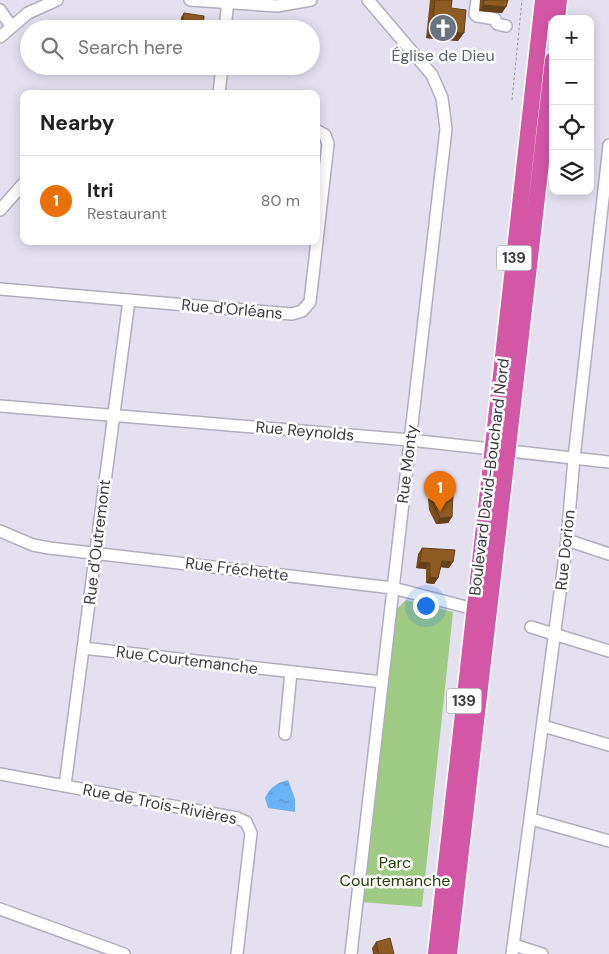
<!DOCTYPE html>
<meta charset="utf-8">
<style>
:root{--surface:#fff;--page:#f6f6f6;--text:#222;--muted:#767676;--line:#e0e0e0;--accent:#1a73e8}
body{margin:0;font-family:"DM Sans",sans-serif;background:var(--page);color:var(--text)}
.controls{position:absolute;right:15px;top:15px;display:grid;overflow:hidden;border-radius:10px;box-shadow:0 2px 12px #0003}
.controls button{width:45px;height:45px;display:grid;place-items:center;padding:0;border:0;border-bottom:1px solid var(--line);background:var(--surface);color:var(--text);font:25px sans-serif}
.you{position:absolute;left:425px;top:605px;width:18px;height:18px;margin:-12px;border:4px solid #fff;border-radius:50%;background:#1a73e8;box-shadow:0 0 0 8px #1a73e833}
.badge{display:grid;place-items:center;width:32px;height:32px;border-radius:50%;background:var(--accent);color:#fff;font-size:16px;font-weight:700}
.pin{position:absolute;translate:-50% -41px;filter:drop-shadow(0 1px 2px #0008)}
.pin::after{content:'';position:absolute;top:26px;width:18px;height:15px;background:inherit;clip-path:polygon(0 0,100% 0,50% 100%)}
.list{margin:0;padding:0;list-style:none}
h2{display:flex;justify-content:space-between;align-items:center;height:65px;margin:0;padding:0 20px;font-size:21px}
h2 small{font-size:16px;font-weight:400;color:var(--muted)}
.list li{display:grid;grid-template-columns:32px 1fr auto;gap:15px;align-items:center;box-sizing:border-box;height:90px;padding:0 20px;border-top:1px solid var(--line)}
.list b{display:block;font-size:19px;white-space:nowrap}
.list p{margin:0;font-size:16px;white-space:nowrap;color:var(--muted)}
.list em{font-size:16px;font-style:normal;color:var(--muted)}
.icon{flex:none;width:28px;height:28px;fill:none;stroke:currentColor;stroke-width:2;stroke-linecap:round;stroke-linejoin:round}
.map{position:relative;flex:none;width:609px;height:954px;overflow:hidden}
.search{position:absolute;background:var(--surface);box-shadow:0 2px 12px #0003;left:20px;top:20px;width:300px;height:55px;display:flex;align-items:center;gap:12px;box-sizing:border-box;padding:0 18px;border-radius:28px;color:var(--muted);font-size:19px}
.panel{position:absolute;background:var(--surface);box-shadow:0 2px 12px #0003;left:20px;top:90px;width:300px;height:155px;border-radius:10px}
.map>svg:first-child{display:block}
.green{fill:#9fca83}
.water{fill:url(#water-ripples)}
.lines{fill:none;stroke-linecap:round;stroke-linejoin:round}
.minor-casing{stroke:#b2adbc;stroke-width:14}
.highway-casing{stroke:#fff;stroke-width:19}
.path{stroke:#95919d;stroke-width:1;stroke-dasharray:2.5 2.5;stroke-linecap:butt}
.minor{stroke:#fff;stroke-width:11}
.highway{stroke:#d457a5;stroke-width:16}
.wall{fill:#7a4f1d}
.shaded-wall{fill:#634018}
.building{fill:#8e5c22;stroke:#634018}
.labels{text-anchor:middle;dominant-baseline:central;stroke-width:5;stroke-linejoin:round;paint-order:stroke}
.shield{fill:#fff;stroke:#77767a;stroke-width:1}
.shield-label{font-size:15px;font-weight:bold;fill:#3d3b41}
.worship-label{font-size:16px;fill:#5b616d;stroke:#fff}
.street-label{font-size:16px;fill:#3d3b41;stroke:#fff}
.park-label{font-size:16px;fill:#213f04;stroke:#fff}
</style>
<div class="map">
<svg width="609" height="954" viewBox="0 0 609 954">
<defs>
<pattern id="water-ripples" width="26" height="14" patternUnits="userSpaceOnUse" patternTransform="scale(1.25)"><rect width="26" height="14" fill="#6bb1f5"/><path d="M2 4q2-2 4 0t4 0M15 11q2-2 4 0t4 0" fill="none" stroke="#5991c8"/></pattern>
</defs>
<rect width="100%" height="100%" fill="#e5e0f0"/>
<path class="green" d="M406,600L453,612L422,907L361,902L396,610Z"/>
<path class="water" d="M288,780L295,799V812L268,808L265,798C270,787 277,783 288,780Z"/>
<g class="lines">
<g class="minor-casing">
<path id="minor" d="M190,0L277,6L311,0
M477,0L475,14L477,16L495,19L497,24L506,26
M0,10L11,26
M225,29L228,0
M0,37L28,13L57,0
M219,94L222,66
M0,210L24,183
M0,289L292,314L302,311L310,302L328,144L325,135L316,130
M0,406L410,440L609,462
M0,531L33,545L49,548L393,588L474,609
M567,540L609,554
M531,627L609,651
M83,648L382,682
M543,726L609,745
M285,734L291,672
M0,774L237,818L246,822L251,833L237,954
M65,785L129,300
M531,819L609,841
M0,909L124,954
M514,945L542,954
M351,954L446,129L442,98L432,75L368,0
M512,954L567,540L574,458L609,145"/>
</g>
<g class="highway-casing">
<path id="highway" d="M557,19L559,0
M436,954L543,0
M449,954L553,60"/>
</g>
<path class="path" d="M512,100L522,0"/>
<use href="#minor" class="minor"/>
<use href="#highway" class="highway"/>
</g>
<path class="wall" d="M430,0H452L451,8L458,41L426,38Z
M480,0H508L502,13L479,11Z
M184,13L203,29H180L181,17Z
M432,493L452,517L448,523L436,524L429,510L428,499Z
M422,548L449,568L441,567L438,578L434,584L426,583V569L416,568L418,554Z
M376,942L394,954H373L372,948Z"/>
<path class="shaded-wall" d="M483,5L506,7L502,13L479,11Z
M432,30L464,33L458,41L426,38Z
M452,517L448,523L436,524L440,518Z
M442,561L453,562L449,568L438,567Z
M420,562L430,563L426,569L416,568Z
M430,577L438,578L434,584L426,583Z"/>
<path class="building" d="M435,0H452L451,8L466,10L464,33L432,30Z
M484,0H508L506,7L483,5Z
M184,13L204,16L203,29H182Z
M432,493H453L452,517L440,518L433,504Z
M422,548L455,550L453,562L442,561L438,578L430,577V563L420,562Z
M390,938L394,954H379L376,942Z"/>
<defs>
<g id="church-disc" transform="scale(1.4375)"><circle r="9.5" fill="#6b7280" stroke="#fff"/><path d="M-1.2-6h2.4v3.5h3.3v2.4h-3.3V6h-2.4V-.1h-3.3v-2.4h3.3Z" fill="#fff"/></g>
</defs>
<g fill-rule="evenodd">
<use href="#church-disc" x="443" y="28"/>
</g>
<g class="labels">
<g class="shield">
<rect x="496.5" y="245.5" width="35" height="25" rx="4"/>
<rect x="446.5" y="688.5" width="35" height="25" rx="4"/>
</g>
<g class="shield-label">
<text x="514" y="258">139</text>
<text x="464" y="701">139</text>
</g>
<g class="worship-label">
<text x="443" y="55">Église de Dieu</text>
</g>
<g class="street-label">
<text transform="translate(232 309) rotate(5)">Rue d'Orléans</text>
<text transform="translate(305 431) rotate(5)">Rue Reynolds</text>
<text transform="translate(407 464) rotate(-83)">Rue Monty</text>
<text transform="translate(489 477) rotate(-83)">Boulevard David-Bouchard Nord</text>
<text transform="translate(97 542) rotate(-83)">Rue d'Outremont</text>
<text transform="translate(565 550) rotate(-84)">Rue Dorion</text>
<text transform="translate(237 569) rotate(7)">Rue Fréchette</text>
<text transform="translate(187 660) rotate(7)">Rue Courtemanche</text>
<text transform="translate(160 804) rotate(11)">Rue de Trois-Rivières</text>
</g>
<g class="park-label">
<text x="395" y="862">Parc<tspan x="395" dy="18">Courtemanche</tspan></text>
</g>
</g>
</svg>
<div class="controls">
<button>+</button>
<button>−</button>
<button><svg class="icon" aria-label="locate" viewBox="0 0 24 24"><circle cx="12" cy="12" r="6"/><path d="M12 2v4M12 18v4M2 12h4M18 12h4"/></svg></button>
<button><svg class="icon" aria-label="layers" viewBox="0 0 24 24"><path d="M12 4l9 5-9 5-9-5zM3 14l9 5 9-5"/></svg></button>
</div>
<div class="you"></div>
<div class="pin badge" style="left:440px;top:512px;background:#e8710a">1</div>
<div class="search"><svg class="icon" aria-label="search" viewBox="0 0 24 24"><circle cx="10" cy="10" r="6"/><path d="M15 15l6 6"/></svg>Search here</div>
<section class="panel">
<h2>Nearby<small></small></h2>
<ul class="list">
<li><span class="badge" style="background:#e8710a">1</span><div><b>Itri</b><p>Restaurant</p></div><em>80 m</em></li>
</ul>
</section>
</div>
